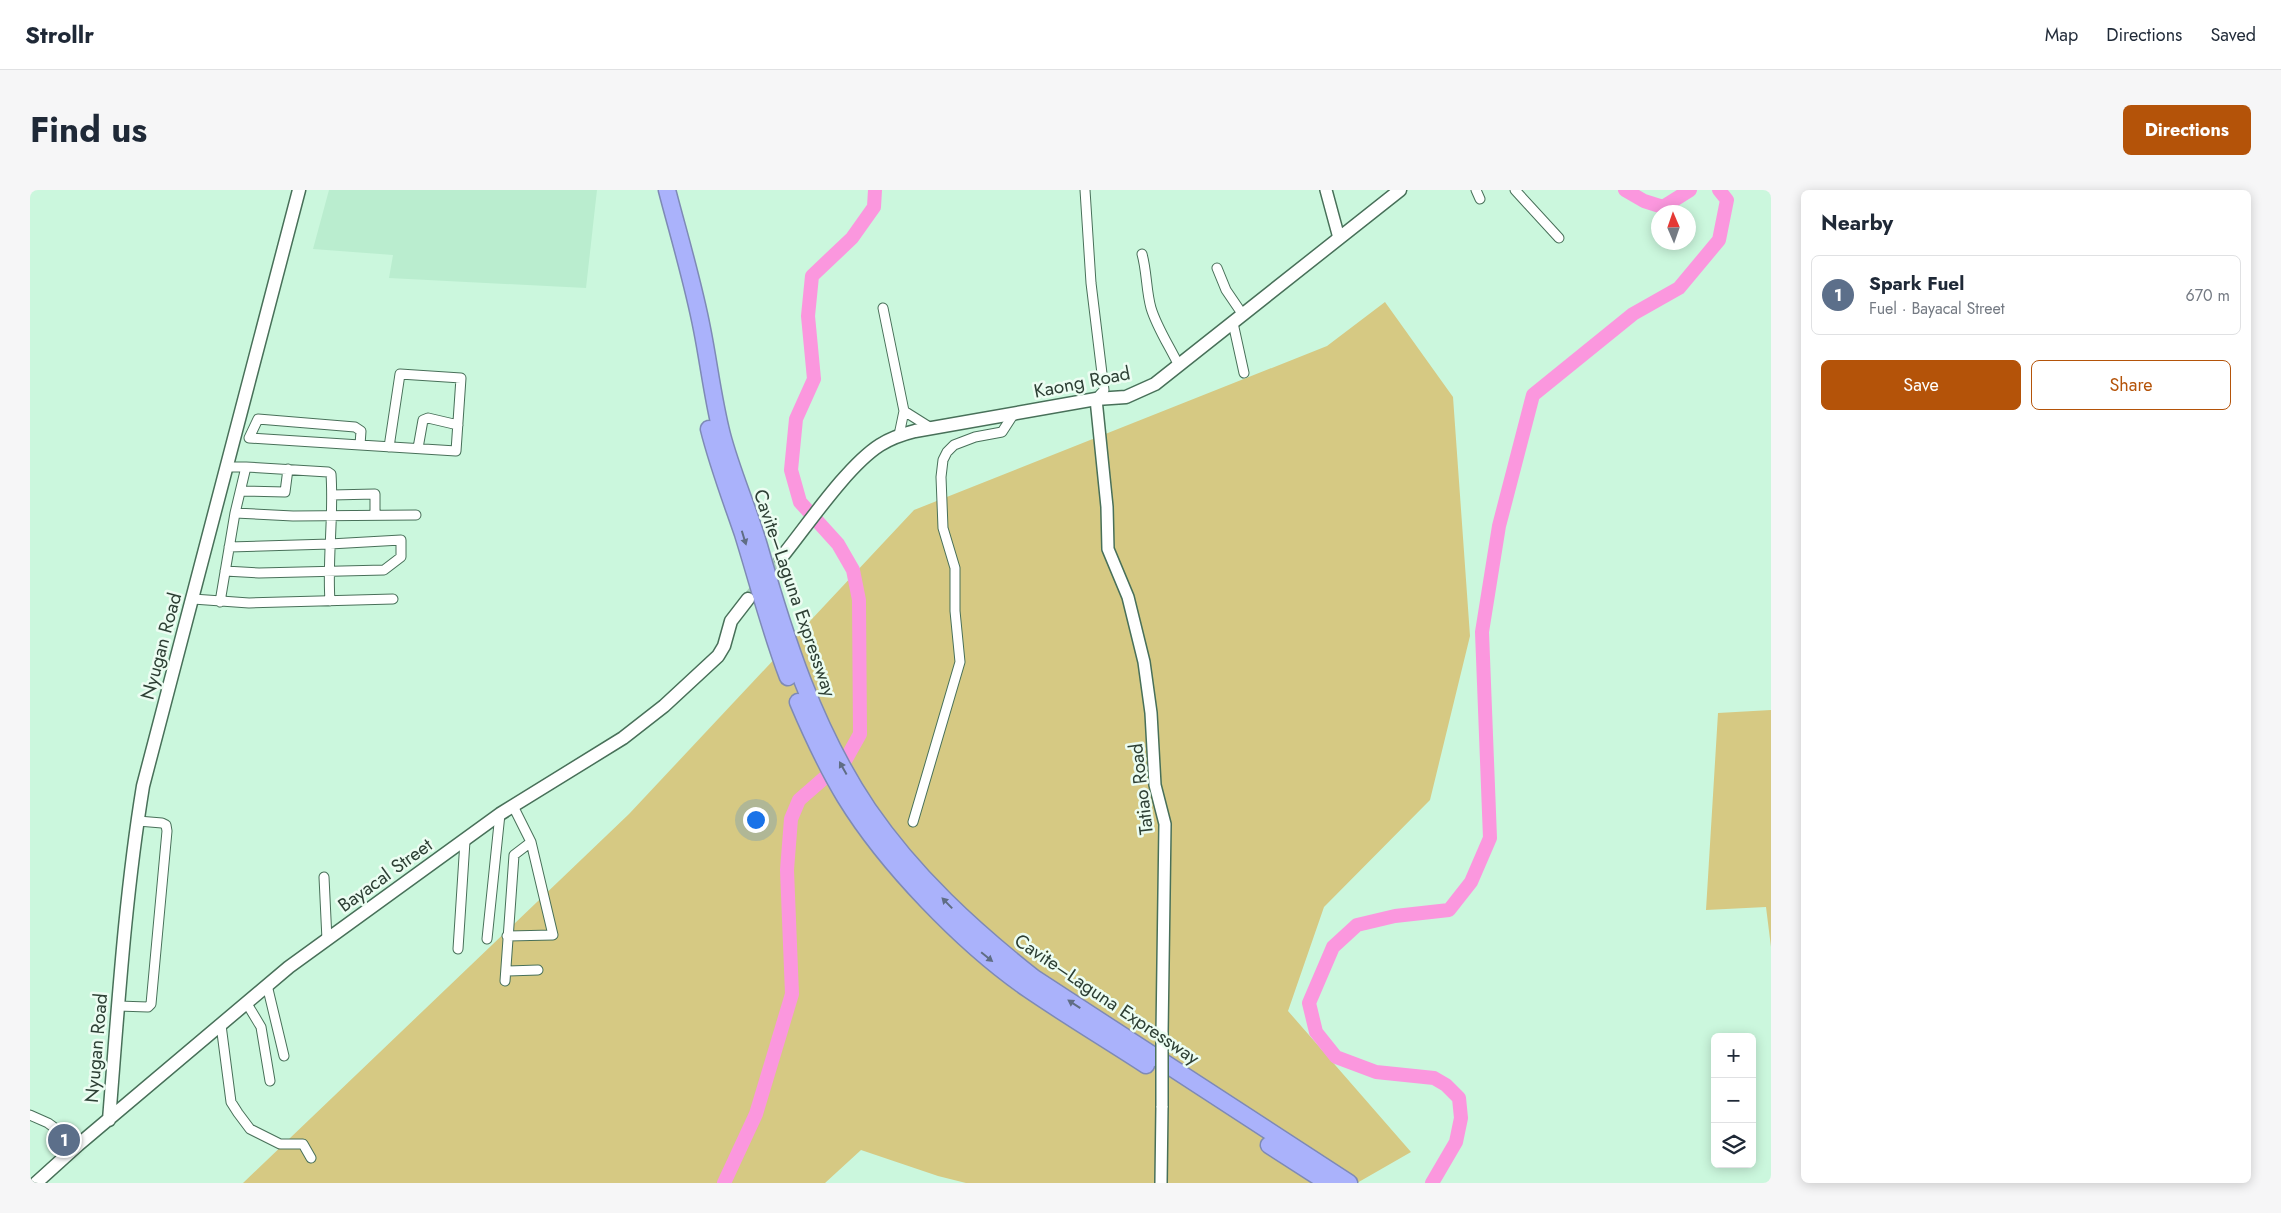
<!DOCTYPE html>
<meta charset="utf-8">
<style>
:root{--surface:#fff;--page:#f6f6f7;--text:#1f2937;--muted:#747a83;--line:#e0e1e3;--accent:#b45309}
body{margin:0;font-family:Jost,sans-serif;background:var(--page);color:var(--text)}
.controls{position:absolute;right:15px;bottom:15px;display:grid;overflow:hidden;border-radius:8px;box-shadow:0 2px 12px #0003}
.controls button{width:45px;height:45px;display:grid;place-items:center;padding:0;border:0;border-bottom:1px solid var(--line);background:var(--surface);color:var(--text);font:25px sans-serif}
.compass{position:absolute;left:1621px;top:15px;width:45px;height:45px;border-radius:50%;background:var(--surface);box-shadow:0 2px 12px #0003;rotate:358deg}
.you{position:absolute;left:725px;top:629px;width:18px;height:18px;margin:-12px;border:4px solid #fff;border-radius:50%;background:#1a73e8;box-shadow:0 0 0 8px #1a73e833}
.badge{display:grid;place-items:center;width:32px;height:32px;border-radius:50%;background:var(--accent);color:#fff;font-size:16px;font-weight:700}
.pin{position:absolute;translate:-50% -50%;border:2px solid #fff;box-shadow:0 1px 5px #0006}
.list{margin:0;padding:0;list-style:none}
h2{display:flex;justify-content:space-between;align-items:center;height:65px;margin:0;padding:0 20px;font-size:21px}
h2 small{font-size:16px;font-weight:400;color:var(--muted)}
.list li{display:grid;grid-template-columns:32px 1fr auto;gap:15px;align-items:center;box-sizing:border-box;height:80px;margin:0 10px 10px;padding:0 10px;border:1px solid var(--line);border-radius:8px}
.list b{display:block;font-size:19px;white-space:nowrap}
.list p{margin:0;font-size:16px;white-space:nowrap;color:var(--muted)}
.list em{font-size:16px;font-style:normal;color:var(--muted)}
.actions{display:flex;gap:10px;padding:15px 20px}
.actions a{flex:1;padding:11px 0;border:1px solid var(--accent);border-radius:8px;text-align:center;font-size:18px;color:var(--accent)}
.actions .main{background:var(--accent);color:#fff}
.icon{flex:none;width:28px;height:28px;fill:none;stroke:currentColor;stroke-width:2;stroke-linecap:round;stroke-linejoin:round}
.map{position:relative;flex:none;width:1741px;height:993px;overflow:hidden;border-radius:8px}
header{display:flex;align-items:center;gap:30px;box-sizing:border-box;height:70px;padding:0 25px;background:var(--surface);border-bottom:1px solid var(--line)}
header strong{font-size:24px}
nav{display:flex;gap:28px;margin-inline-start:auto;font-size:18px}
.intro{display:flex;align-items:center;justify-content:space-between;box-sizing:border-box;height:120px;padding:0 30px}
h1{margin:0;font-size:35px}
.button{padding:12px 22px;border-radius:8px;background:var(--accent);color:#fff;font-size:18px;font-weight:700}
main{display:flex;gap:30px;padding:0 30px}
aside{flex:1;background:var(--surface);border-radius:8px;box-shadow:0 2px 12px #0003}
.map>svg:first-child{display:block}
.built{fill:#baedcf}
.green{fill:#d6c983}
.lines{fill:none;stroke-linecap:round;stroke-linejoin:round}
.river{stroke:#fb97de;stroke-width:14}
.secondary-tunnel{stroke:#abd2bb;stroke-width:12;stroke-dasharray:12 6;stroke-linecap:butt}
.minor-casing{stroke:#487059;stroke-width:11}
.tertiary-casing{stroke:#487059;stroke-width:14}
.secondary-casing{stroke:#487059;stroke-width:15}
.motorway-casing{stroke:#7e8ab5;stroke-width:19}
.minor{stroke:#fff;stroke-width:9}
.tertiary{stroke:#fff;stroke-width:11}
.secondary{stroke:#fff;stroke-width:12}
.motorway{stroke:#aab2fb;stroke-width:16}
.tertiary-bridge-casing{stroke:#487059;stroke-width:14;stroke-linecap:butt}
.tertiary-bridge{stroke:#fff;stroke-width:11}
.oneway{fill:#5f6d84}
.labels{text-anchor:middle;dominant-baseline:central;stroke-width:5;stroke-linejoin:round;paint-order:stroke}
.street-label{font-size:19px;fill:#2d3f34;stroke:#ecfdf2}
</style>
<header>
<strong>Strollr</strong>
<nav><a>Map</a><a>Directions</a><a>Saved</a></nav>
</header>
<div class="intro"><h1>Find us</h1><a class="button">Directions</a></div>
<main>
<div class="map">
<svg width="1741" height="993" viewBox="0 0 1741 993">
<rect width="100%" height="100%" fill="#cbf7dd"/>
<path class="built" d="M299,0H567L556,98L359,88L363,65L283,59Z
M28,938L45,952L32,961L18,954Z"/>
<path class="green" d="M1355,112L1423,207L1440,446L1400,610L1294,717L1258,821L1381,962L1327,993H936L908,986L831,960L795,993H213L599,624L884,320L1297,156Z
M1741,520V757L1736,717L1676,720L1688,523Z"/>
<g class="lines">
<path class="river" d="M1595,0L1614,11L1633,17L1660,0
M694,993L726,924L762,804L757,680L761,629L769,610L816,569L830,544L829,410L823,380L808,354L770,312L761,280L766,229L784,189L778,126L782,86L822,48L844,17L845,0
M1402,993L1426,952L1431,928L1429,908L1416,895L1404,888L1346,882L1306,867L1286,842L1279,813L1303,757L1327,735L1365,726L1419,720L1441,692L1460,648L1452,442L1469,336L1503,205L1603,124L1649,98L1689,50L1697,10L1689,0"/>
<path class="secondary-tunnel" d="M718,409L751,368"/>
<g class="minor-casing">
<path id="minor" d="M1055,0L1061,93L1074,200L1066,209
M1446,0L1450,9
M1485,0L1529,48
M1112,64C1117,82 1116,100 1121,118C1127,138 1140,157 1149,176
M1187,78L1196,100L1213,125
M853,118L874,221L869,245
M1203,133L1214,183
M874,221L901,238
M228,229L325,237L331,241L330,255L219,248Z
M330,255L426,261L431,188L370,184L359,257
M388,258L393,230L398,228L428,235
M198,277H216
M211,301L255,302L258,279
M302,305L345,304V325
M205,323L216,277L298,282L301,284C304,327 297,369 300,411
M195,381L229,383L354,380L371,367V350L300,354L199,357
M163,409L219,413L363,409
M190,412L205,323L263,326L386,325
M883,632L930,472L925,421V378L913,338L911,287L913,270L917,262L924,255L945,247L972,242L983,225
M294,687L297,750
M477,746L523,745L501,652
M457,749L470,624
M428,759L435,651
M476,781L508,780
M475,791L484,665L501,652L483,616
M237,795L254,866
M216,812L231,837L240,891
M88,816L118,817L121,814L137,641L136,635L132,633L108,631
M191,835L201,912L208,923L220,939L250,954H273L281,968
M0,925L18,933L48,955"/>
</g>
<g class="tertiary-casing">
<path id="tertiary" d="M1296,0L1309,48
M1066,209L1077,317L1078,359L1098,407L1114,472L1121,523L1125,595L1135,634L1132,844
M1131,993L1132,916"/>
</g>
<g class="secondary-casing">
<path id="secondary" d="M751,368C777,336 817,276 850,255C861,248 873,244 885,241L1066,209L1096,207L1125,194L1370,0
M79,930C88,818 95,706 113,596L269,0
M6,993L48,955L259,777L470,624L593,548L634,516L688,466L694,456L701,431L718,409"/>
</g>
<g class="motorway-casing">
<path id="motorway" d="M637,0C649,46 663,92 672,139C679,174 683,210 692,245C702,283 718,318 729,356C755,448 784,539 838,619C884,686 942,739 1004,788L1319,993
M679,239C688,275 701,309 713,344C728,392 740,440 758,487
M768,512C782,545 797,577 815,607C856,674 933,754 998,799C1036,825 1076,849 1116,875
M1239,955L1298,993"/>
</g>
<use href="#minor" class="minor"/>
<use href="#tertiary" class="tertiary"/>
<use href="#secondary" class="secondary"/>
<use href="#motorway" class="motorway"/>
<g class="tertiary-bridge-casing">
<path id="tertiary-bridge" d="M1132,844V916"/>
</g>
<use href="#tertiary-bridge" class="tertiary-bridge"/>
</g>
<defs><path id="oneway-solid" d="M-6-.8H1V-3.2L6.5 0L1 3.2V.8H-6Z" transform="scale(1.25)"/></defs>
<g class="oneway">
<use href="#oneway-solid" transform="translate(714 348) rotate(73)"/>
<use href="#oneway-solid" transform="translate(813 578) rotate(-119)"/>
<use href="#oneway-solid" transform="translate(917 713) rotate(-134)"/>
<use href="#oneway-solid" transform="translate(957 767) rotate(39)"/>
<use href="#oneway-solid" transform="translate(1044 814) rotate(-147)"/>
</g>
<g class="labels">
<g class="street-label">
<text transform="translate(1052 192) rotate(-11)">Kaong Road</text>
<text transform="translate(765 403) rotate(71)">Cavite–Laguna Expressway</text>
<text transform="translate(131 456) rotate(-75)">Nyugan Road</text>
<text transform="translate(1111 599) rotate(-97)">Tatiao Road</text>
<text transform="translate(355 685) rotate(-36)">Bayacal Street</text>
<text transform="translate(1077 809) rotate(34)">Cavite–Laguna Expressway</text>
<text transform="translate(66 858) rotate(-85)">Nyugan Road</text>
</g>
</g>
</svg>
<div class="controls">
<button>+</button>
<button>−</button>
<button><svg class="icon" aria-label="layers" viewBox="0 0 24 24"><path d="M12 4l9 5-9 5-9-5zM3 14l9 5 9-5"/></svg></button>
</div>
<svg class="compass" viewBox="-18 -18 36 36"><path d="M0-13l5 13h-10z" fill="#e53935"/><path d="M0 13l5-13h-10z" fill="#747a83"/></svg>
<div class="you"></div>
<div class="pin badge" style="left:34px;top:950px;background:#5c6f8a">1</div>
</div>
<aside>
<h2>Nearby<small></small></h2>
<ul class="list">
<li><span class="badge" style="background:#5c6f8a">1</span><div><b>Spark Fuel</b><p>Fuel · Bayacal Street</p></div><em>670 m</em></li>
</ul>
<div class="actions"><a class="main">Save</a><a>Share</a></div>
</aside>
</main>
